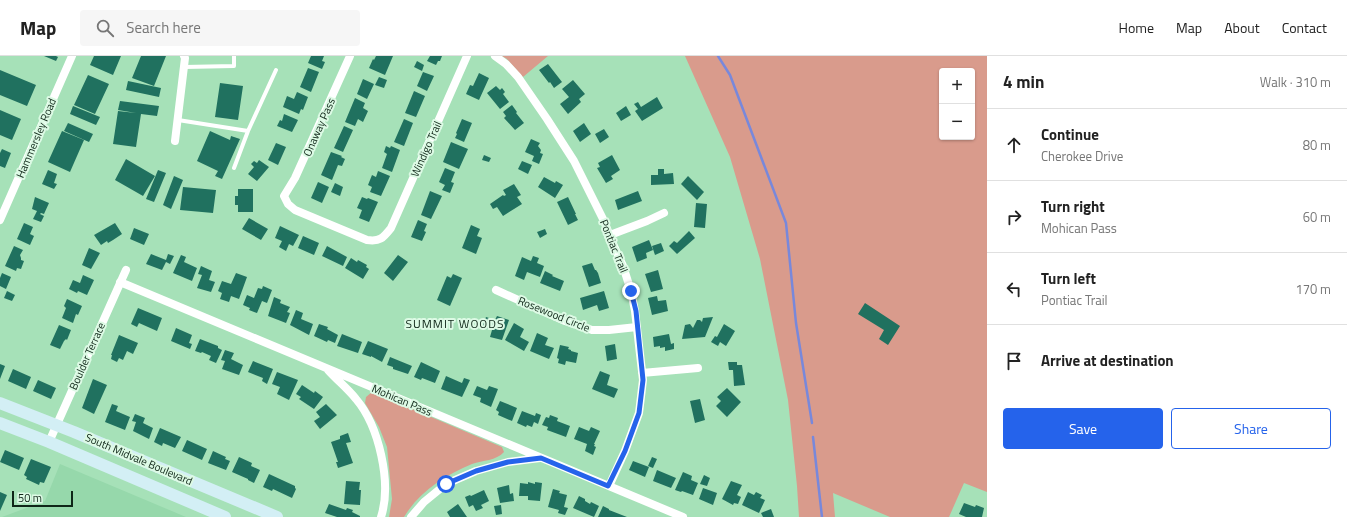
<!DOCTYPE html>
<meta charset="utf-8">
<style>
:root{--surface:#fff;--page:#f6f6f6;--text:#222;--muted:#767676;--line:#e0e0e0;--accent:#2563eb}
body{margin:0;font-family:"Titillium Web",sans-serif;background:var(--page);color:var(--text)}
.controls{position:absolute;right:12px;top:12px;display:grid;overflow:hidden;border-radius:4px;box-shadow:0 1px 3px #0004}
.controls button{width:36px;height:36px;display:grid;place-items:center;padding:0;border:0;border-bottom:1px solid var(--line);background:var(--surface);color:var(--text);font:20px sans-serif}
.scale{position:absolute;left:12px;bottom:10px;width:61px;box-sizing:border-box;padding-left:4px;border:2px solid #0f2618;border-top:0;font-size:11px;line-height:14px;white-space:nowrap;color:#0f2618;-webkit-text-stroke:3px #ddfae5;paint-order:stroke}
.stop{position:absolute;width:12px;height:12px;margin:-9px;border:3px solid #2563eb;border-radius:50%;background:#fff}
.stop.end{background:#2563eb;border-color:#fff;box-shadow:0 1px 4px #0008}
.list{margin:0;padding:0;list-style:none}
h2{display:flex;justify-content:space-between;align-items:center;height:52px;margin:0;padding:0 16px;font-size:17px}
h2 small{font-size:13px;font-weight:400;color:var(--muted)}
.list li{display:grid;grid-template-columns:26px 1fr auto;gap:12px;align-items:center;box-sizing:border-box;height:72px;padding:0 16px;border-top:1px solid var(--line)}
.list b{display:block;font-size:15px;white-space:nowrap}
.list p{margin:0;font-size:13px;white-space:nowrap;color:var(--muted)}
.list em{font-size:13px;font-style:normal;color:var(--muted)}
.actions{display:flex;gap:8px;padding:12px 16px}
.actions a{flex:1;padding:9px 0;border:1px solid var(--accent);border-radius:4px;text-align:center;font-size:14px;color:var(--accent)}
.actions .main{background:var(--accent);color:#fff}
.icon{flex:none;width:22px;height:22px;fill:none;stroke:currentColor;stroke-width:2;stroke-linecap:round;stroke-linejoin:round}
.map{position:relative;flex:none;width:987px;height:461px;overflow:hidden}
header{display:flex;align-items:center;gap:24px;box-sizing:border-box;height:56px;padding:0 20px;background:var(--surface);border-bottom:1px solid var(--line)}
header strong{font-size:19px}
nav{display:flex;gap:22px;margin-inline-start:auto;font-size:14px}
.search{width:280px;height:36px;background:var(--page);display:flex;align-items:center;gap:10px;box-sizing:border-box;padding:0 14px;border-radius:4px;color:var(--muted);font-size:15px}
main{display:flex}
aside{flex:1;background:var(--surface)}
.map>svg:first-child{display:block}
.built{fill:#96d8ab}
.green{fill:#d99b8c;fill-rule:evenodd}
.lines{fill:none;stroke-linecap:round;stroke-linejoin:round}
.stream{stroke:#7888db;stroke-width:2.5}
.building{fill:#20715f}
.lane{stroke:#fff;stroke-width:4}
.street{stroke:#fff;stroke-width:8}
.secondary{stroke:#d3eff5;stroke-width:12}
.route{stroke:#2563eb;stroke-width:5}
.labels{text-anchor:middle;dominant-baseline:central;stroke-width:4;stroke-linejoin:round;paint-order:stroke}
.street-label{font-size:11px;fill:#0f2618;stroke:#ddfae5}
.neighbourhood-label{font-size:12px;letter-spacing:1px;fill:#0f2618;stroke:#ddfae5}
</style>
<header>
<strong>Map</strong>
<div class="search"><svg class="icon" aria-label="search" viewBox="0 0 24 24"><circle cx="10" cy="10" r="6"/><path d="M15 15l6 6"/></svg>Search here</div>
<nav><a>Home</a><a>Map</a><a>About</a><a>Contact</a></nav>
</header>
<main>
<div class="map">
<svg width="987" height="461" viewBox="0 0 987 461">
<rect width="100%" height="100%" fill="#a6e1b8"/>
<path class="built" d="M60,408L186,461H2L45,445Z"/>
<path class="green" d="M502,0H548L523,21L507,3Z
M685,0H987V436L964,427L949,461H890L833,437L835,461H799L797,430L788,344L760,203L730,101ZM942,15H972V81H942Z
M372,336L502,391L504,396C496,405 483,404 472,408C445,419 419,436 404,461H389L392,443L387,391L379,371L365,347L366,341Z"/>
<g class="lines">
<path class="stream" d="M718,0L730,19L786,167L796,267L812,367
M813,381L822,461"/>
</g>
<path class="building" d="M44,0H56L58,1L56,5Z
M94,0H121L113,19L90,9Z
M141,0H166L154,30L132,22Z
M311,0H324L322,5L325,6L322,13L308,7Z
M376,0H393L385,19L369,12L373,3L374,4Z
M430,0H442L440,5H438L436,9L427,5Z
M417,5L424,9L422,15L414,11Z
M548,8L562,26L554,32L550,26L549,27L539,14Z
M308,12L319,16L311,36L300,31Z
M0,14L36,29L27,50L0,39Z
M423,16L434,20L427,35L417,30Z
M479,17L489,22L479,44L466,38L470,29L473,30Z
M88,19L109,28L95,58L74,49Z
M379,21L387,24L384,32L375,29Z
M363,23L374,28L367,43L357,38Z
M573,24L585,38L579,43L581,46L568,58L560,48L569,41L562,33Z
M128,25L161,32L159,41L126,34Z
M220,27L243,30L238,64L215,61Z
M496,30L500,34L502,32L505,36L503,38L509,46L500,53L487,37Z
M414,35L425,40L416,61L405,57Z
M297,36L308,41L303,54L301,53L299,58L283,51L287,40L294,43Z
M657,41L663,52L642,65L635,55L638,53L634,48L638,46L641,51Z
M355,42L365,47L363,52L368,55L363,66L358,63L355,70L345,66Z
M120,45L159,50L157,60L141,58L136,91L113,88L118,55L136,57L118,54Z
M512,49L517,56L516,57L524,67L515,74L504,62L506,60L503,56Z
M73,50L100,61L96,69L70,58Z
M626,50L631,59L621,65L616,57Z
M0,54L21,63L12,84L0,79Z
M284,58L298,64L292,76L277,70L280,64L282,65Z
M404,63L413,67L404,90L394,86Z
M462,63L472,67L464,86L455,82L457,78L456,77Z
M68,67L93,78L89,86L64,75Z
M584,67L591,78L580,86L573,75Z
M344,70L353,74L343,96L334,92Z
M604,73L609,81L600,87L595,78Z
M62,75L84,84L70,116L48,106Z
M210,75L230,84L231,80L240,83L222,123L215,120L218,115L197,105Z
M531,83L540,87L538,90L541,94L540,97L543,98L539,108L532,105L534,100L525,96Z
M451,86L468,93L459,113L443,106Z
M276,87L286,91L278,109L268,104Z
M386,90L390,92L391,90L400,94L392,116L382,112L387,98L384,96Z
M2,93L11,97L5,112L0,110V97Z
M331,96L342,100L341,101L345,103L342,110L338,109L332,124L321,119Z
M484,99L491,102L489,106L482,104Z
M612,99L620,114L611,120L613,123L606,127L597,112L600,111L598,107Z
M126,103L155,120L143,140L115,124Z
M259,104L269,111L257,125L248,118L254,111L251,108L254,105L257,107Z
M522,105L532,109L528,118L518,113Z
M445,112L455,116L451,126L454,127L450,137L442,134L445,129L439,126Z
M658,113H664V118L673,117L674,128L651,129V119H658Z
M48,114L57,118L54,127L57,128L54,133L42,128Z
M158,114L166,117L154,146L146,143Z
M378,115L390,120L381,140L370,136L372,131L368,129L372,119L376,121Z
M174,120L183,124L171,153L163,149Z
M688,120L704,136L697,144L681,128Z
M544,121L555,127L556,125L563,129L555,142L538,131Z
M318,126L329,131L322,147L311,142Z
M335,127L343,131L340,140L331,136Z
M514,128L521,139L517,141L522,148L503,160L497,151L493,153L490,148L503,139L504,140L506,139L503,134Z
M183,131L216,134L213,157L180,154Z
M238,133H253V156H238V149H235V140H238Z
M430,135L442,140L431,163L421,159Z
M638,135L642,145L618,154L615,144Z
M35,141L49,147L44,158L41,157L40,158L44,160L41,166L33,163L37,155L32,153Z
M362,141L367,143L368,142L378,146L369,166L359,162L362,154L357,152Z
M568,141L576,158H575L578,164L568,169L557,146Z
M696,147L707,148L705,172L694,171Z
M249,162L268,173L261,184L242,173Z
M418,164L427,168L424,175L426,176L422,185L411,181Z
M24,167L33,171L30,178L34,180L30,189L17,183Z
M115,167L122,178L113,184L108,187L107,185L101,189L94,179Z
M471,169L480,173L477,180L482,182L476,198L462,192Z
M280,170L299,179L293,190L289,188L286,195L279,191L282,185L275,182Z
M134,172L149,178L144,189L130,183Z
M545,173L547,178L540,182L537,176Z
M689,175L695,182L677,198L669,190L674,185L677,187Z
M303,180L319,187L314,199L298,192Z
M649,184L653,194L646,197L647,202L637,206L632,191Z
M661,187L664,195L655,199L652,190Z
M14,190L23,194L20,199L21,202V204L24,205L21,213L17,212L16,215L5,210Z
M327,190L347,201L343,210L322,200Z
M89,192L100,197L91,213L82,209Z
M151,198L166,204L168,198L174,200L170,208L166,206L162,214L146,208Z
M181,199L186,201L184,206L197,212L192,225L173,217Z
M398,199L408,206L393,225L384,217Z
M533,200L539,202L537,207L544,210L540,221L527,216L524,224L515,220L522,201L531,205Z
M351,202L357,206L358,204L367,209L366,211L369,213L363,223L345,212Z
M592,207L595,214H596L598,217L601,227L589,231L582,210Z
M201,210L212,215L209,224L215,226L211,236L197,232L202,219L198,218Z
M658,214L663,233L651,236L645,218Z
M545,215L553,219L552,220L564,225L560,235L540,227Z
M2,217L11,221L6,233L0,230V222Z
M236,217L247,221L239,243L231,240L229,246L220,243L222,237L218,235L222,225L231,228Z
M453,218L462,222L450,250L437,244L447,220L451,222Z
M83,219L94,224L87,239L78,235L77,237L69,233L73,224L80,227Z
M263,230L272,234L267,247L262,245L257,257L249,254L250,252L243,249L247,239L254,242L258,232L262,233Z
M7,235L15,239L12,245L4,242Z
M604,235L609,252L599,255L597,249L583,254L580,242Z
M657,240L658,245L666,244L668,255L652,259L648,242Z
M274,241L281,244L280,247L290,251L287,256L290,257L286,267L268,260Z
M67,243L82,250L78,259L76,258L73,267L62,262L66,252L64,250Z
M865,247L900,270L888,289L879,283L884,274L858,258Z
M138,252L162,262L157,275L139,267L137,271L131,268Z
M296,254L303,257L301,263L313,268L309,279L290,269Z
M497,260L509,264L502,284L490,281L492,274L482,271L486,261L495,264Z
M713,261L705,281L682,283L685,269L690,268L693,272L697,264H700L702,266L703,262Z
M514,267L524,273L520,281L529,286L524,295L505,284Z
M319,268L328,271L327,273L338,279L335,287L328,284L327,286L314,280Z
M724,268L735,275L726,290L720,286L718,290L711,286L715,280L717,281Z
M59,269L71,274L67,284L66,283L64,285L60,293L50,289Z
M176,272L192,279L189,287L192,288L190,293L171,285Z
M537,277L548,282L545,289L554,292L549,303L530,295Z
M342,278L362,286L358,297L337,290Z
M669,278L671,288L674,287V293L665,295V291L660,292V290L654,291L653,281Z
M119,279L138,287L133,298L127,295L123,304L119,302L117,306L111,303L112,299H111Z
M200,283L218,290V292L222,294L216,307L209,304L211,300L202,296L201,297L195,295Z
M368,285L388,293L382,306L371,300V301L362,298Z
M615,288L617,303L607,305L605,290Z
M560,289L569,291L568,293L571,294V295L578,297L576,307L566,305L565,309L558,307L559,303L557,302Z
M225,294L234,297L231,303L243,309L239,319L222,313L225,305L221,304Z
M390,301L412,310L408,318L393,313V311L387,309Z
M253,305L273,313L267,328L262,325L263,322L248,316Z
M421,306L440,315L435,327L422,322L421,324L414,321Z
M728,306H737V309H742L745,329L734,330L733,314H729Z
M0,308L5,310L0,323Z
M13,313L31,321L26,333L8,325Z
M600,315L610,319L607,329L618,333L614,342L592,333Z
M277,316L298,324L289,344L277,338L280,331L272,328Z
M446,320L462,327L464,322L470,324L462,341L441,333Z
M93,323L107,329L94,358L82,352Z
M38,324L56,332L51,343L33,335Z
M302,329L314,337L315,335L323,341L314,353L299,343L301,341L296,338Z
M477,330L487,334L489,330L498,333L491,351L480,346L481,342L473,339Z
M727,332L741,346L727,361L716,350L721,345L717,341Z
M700,343L705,364L695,367L690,345Z
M500,345L517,352L512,365L498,359L499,356L496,354Z
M112,348L118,350L116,355L130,361L125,374L105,366Z
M326,348L337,359L320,373L314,365L320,361L316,356Z
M522,355L535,360L536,357L541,359L538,368L534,366L532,371L527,369L526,371L517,367Z
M135,358L145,362L143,367L153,372L149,383L133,375L136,366L132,365Z
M550,359L558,362L557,365L570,370L566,381L547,374L548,371L542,369L546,361L549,362Z
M579,371L589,375L591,371L600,375L594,388H595L594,390L596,391L593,399L585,395L587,388L574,383Z
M160,372L181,381L175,392L163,387L162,390L154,386Z
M348,377L351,386L346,387L353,407L338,412L336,406H338L331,386L340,383V380Z
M187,384L207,393L202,404L182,395Z
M5,394L24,402L19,414L0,406Z
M213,395L226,401L225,403L230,405L226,414L208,407Z
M239,401L252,407L251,410L260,414L254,427L248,424V423L232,416Z
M652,401L657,403L653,412L648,410Z
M31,403L51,411L44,427L40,426L39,429L26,423L27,421L24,419Z
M633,405L649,411L645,421L629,414Z
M657,414L676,422L671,432L653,425Z
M683,416L692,420L691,424L698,427L693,439L682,435L681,436L675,434Z
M269,418L295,430V432L296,433L292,442L273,433L272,435L263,431Z
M704,419L710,422L707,430L700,428Z
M346,425L360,426L359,434H361L360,449L344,448Z
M731,425L742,429L737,439L741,441L738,448L734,447L733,449L722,443Z
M528,426L535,428V426L542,427L540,445L528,444V440H519L520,427L528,428Z
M509,429L510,438L513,437L514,445L500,447L497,432Z
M703,432L717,437L713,449L699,443Z
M553,433L560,435L559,437L567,439L564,451L568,452L565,459L558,457L559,454L548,451Z
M484,434L489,445L481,449L483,452L476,455L473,449L469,451L465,441L470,439L471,440Z
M0,436L7,439L0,455Z
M748,436L754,439L756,436L762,439L760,442L765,444L759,457L742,449Z
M579,440L585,443V445L590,448L591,446L599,450L594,461L573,452Z
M964,447L975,451L976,449L984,452L982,461H966L959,458Z
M329,448L346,454L347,452L353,454L352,456L360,460V461H337L325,457Z
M458,448L467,461H450L447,456Z
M501,449L502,458L496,459L494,450Z
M603,450L609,453V454L627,461H598Z
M771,453L774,461H763L761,457Z"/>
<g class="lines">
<path class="lane" d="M184,11L234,10V0
M178,64L248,75L276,14
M234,112L248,75"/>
<path class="street" d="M350,0L295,122L284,140L288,148L295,154L367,184C380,186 383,182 391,172L467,0
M495,0L506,8L518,21L547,63L574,105L604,165L613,188L623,210L631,235L635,255L643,324L639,357L625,395L609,430
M175,85L185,2L184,0
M0,164L72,0
M610,179L647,165L664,157
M120,226L683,461
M496,234L565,265L592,274H609L637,271
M328,314C337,324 348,333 356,343C379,370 392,427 381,461
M642,317L698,312
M49,386L126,214
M411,461L424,446L446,428L476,415L508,406L540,402"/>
<path class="secondary" d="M0,347L74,376L277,461
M0,367L49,386L225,461"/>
</g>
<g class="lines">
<path class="route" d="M446,428L476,415L508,406L541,402L608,430L625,395L639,357L643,324L636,255L631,235"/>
</g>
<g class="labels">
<g class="street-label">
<text transform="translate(319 71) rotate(-66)">Onaway Pass</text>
<text transform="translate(36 82) rotate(-67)">Hammersley Road</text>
<text transform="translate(426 93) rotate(-66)">Windigo Trail</text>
<text transform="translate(614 190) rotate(68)">Pontiac Trail</text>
<text transform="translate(554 258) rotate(22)">Rosewood Circle</text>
<text transform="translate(87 300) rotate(-66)">Boulder Terrace</text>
<text transform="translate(402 344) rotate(23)">Mohican Pass</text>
<text transform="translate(139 403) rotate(23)">South Midvale Boulevard</text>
</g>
<g class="neighbourhood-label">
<text x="455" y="267">SUMMIT WOODS</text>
</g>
</g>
</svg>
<div class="controls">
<button>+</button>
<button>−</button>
</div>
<div class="scale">50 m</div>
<div class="stop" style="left:446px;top:428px"></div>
<div class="stop end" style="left:631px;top:235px"></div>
</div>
<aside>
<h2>4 min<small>Walk · 310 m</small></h2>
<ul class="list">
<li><svg class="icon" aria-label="ahead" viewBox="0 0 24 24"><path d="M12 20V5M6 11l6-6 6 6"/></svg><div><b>Continue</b><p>Cherokee Drive</p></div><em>80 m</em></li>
<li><svg class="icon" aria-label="right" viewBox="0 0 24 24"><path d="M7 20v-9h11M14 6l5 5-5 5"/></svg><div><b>Turn right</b><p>Mohican Pass</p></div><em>60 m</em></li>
<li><svg class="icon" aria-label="left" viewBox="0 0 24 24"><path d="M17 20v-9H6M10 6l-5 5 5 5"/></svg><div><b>Turn left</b><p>Pontiac Trail</p></div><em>170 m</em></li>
<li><svg class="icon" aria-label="arrive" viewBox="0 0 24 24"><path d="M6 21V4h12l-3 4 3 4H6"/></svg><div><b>Arrive at destination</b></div></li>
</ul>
<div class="actions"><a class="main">Save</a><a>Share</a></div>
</aside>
</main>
